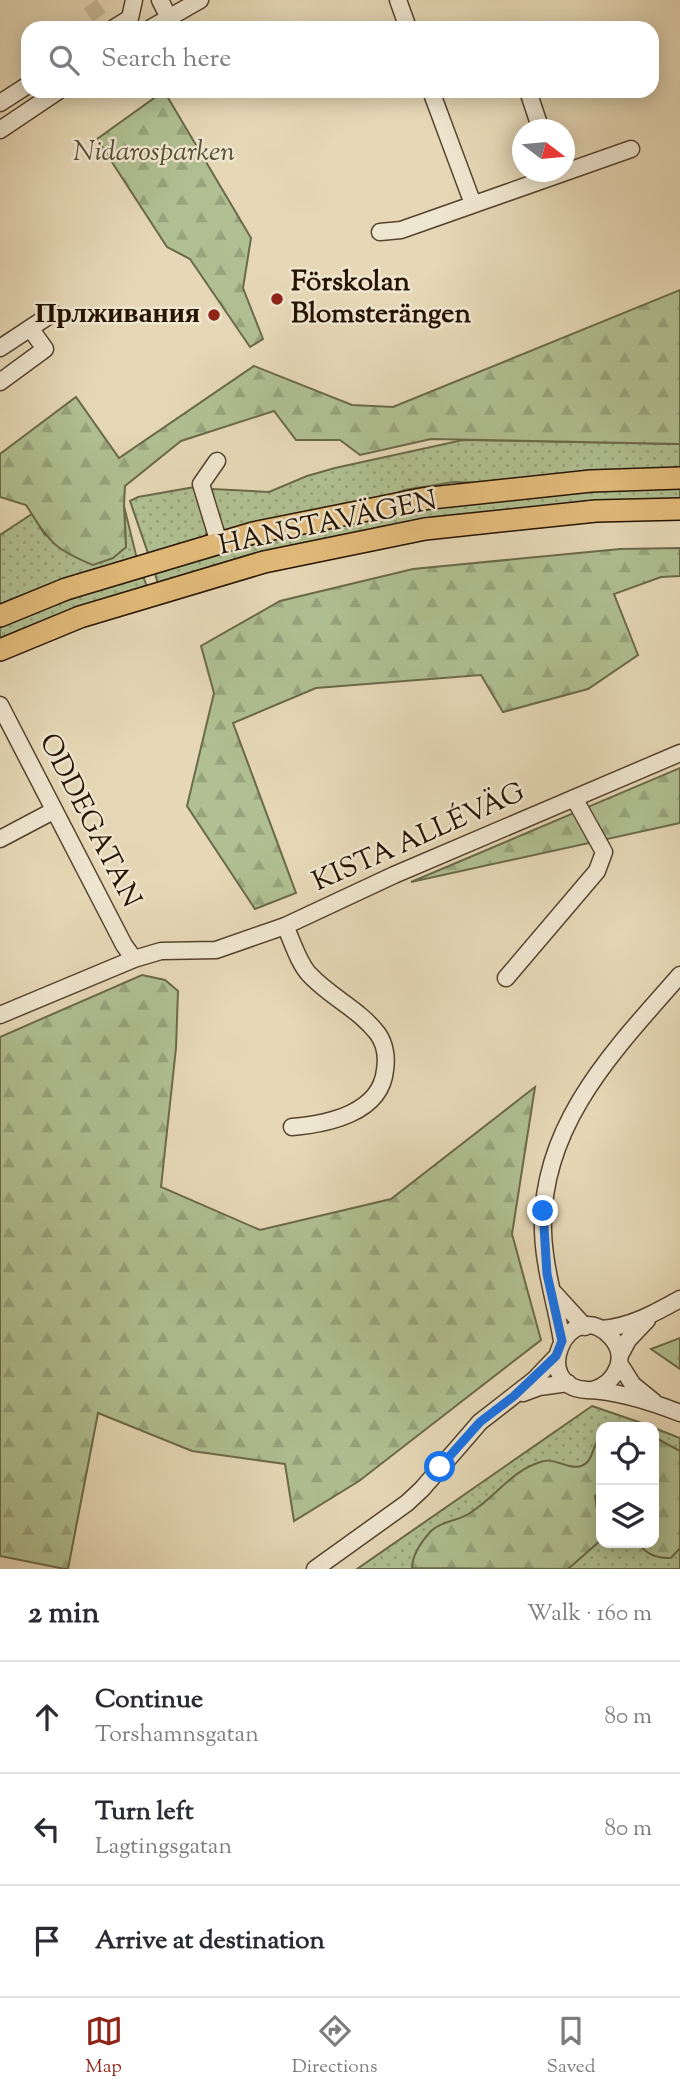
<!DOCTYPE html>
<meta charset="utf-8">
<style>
:root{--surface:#fff;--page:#f7f7f7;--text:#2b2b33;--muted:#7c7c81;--line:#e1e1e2;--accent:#8f2418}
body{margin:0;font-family:"Sorts Mill Goudy",serif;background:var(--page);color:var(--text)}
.controls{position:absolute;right:21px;bottom:21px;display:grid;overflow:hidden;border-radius:14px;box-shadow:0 4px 18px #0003}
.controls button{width:63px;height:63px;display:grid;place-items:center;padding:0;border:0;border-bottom:2px solid var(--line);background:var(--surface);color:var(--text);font:35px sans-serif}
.compass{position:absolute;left:512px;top:119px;width:63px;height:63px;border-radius:50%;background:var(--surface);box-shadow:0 4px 18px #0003;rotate:106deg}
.stop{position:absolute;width:21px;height:21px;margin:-16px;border:5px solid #1a73e8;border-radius:50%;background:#fff}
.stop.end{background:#1a73e8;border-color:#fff;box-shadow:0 2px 7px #0008}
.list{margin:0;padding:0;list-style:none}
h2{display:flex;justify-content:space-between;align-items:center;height:91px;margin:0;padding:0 28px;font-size:30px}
h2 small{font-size:23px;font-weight:400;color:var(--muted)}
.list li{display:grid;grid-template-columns:46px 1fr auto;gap:21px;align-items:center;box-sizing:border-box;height:112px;padding:0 28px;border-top:2px solid var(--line)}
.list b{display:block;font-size:26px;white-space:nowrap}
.list p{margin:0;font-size:23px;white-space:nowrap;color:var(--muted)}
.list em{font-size:23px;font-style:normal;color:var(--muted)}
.icon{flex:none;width:38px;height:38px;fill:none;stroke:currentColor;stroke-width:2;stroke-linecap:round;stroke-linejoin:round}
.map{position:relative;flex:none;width:680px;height:1569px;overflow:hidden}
.search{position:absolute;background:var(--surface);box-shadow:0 4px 18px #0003;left:21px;right:21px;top:21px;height:77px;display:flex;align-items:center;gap:18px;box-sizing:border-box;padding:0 24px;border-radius:21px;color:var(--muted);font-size:26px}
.sheet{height:427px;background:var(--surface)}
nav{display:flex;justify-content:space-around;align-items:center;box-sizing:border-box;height:98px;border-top:2px solid var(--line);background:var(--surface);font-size:19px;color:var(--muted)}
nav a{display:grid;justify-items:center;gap:4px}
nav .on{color:var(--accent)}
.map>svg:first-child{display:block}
.grass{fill:url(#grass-dots);stroke:#6b6a49;stroke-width:2}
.forest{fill:url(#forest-firs);stroke:#6b6a49;stroke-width:2}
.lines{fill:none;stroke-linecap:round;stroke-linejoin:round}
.minor-tunnel{stroke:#c9ba9b;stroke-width:16;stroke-dasharray:16 8;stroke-linecap:butt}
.minor-casing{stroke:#56442e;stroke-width:19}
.major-casing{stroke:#261300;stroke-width:24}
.minor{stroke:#efe6d0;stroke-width:16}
.major{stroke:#e3bc7b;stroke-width:21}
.route{stroke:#1a73e8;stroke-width:9}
.poi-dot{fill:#8f2418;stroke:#efe6d0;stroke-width:2.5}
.labels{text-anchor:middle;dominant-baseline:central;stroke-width:5;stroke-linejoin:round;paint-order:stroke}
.park-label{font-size:28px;font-style:italic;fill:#565033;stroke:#efe6d0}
.poi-label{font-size:28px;font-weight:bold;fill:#261300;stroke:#efe6d0;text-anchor:start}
.street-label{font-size:28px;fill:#261300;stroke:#efe6d0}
</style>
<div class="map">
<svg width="680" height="1569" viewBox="0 0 680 1569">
<defs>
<pattern id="grass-dots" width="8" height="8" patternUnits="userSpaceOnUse" patternTransform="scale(1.75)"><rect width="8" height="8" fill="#b0c092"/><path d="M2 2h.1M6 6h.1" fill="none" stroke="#97a47c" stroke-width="1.8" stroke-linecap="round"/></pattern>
<pattern id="forest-firs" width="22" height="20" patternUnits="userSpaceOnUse" patternTransform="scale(1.75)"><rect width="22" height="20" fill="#b0c092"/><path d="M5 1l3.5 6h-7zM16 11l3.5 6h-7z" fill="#97a47c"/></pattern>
</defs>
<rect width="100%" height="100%" fill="#e6d8b6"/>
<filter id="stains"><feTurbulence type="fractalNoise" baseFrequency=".00286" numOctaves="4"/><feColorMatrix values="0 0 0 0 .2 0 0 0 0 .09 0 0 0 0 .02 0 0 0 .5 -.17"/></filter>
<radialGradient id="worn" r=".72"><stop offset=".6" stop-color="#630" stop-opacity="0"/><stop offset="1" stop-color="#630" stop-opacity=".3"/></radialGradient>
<path class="grass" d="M463,440L680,444V470L491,483L454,482L404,490L385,498L230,532L220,528L210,492L213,489L269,492L307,476L335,468Z
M680,485V501L630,502L158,584L154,570C232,547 312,525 393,512C488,497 584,491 680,485Z
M195,487L207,532L204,538L149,556L130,501L138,497Z
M124,506L137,559L0,609V535L32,514L45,535L126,547Z
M142,573L147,587L0,642V625Z
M592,1406L653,1427H601V1543H654V1428L680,1438V1569H357Z"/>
<path class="forest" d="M164,91L251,238L243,288L263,339L250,347L190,259L167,247L97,139Z
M680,290V444L431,439L360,455L340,440H296L274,411L181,441L125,486L124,506L126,547L113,558L93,565C52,548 50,542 26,505L0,497V454L76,397L119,458L254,366L352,405L393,407Z
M680,548V576L661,577L614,594L638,655L588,689L503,712L481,675L316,688L233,723L296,893L255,909L187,806L214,693L201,646L280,601L413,569L620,549Z
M680,768V823L411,882Z
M142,975L165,980L178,991L176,1048L161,1187L260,1230L391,1199L535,1087L512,1234L541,1340L359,1481L294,1521L285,1464L192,1451L98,1413L68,1569H65L0,1556V1037Z
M680,1338V1369L651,1349Z
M601,1436V1491L595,1496L601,1540L568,1569L412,1568C412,1555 422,1541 431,1531C441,1521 459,1521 470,1513C497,1496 512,1469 544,1461C556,1458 568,1470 581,1466C594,1462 592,1444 601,1436Z
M654,1437L680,1451V1548L671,1558C656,1558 647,1555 638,1543H654Z"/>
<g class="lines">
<path class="minor-tunnel" d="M90,4L107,28"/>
<g class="minor-casing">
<path id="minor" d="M160,0L168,16
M398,0L408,28
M114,28L130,18L134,0
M151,28L200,0
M431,91L473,204
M528,91L541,130
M0,103L28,85
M0,130L58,91
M380,232L401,230L631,149
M0,348L53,313
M0,382L45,349L30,328
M217,461L201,484L219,543
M0,705L124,945L134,959
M0,839L53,811
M285,926C292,940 298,962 309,974C330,997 359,1009 378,1034C385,1044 387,1058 385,1070C381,1113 328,1124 292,1127
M506,978L597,871L604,852L574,798
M0,1015L134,959L161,951L216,950L285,926L394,875L680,753
M554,1293L585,1327
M601,1329C630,1327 655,1313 680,1299
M562,1341C556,1304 544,1268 543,1231C540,1125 615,1049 680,975
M620,1355L628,1340L647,1320
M619,1363L633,1385L654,1402
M593,1390C616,1383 630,1356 610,1336C568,1294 528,1387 587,1390C617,1391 652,1402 680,1413
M523,1393L539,1387L568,1383
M315,1569L407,1503L422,1489L480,1422L534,1380L557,1356"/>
</g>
<g class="major-casing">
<path id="major" d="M0,616L66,589L253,533L422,499L591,481L680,478
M0,650L80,617L264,562L425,529L596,511L680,509"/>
</g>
<use href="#minor" class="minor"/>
<use href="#major" class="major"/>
</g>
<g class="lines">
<path class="route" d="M440,1467L480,1422L514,1396L556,1356L562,1341L547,1274L543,1211"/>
</g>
<g class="poi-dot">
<circle cx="277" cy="299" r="7"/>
<circle cx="214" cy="315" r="7"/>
</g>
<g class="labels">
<g class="park-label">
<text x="154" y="153">Nidarosparken</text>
</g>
<g class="poi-label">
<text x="291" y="283">Förskolan<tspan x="291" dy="32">Blomsterängen</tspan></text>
<text x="200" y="315" text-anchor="end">Прлживания</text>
</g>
<g class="street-label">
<text transform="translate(328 524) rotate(-12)">HANSTAVÄGEN</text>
<text transform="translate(89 821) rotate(63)">ODDEGATAN</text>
<text transform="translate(419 838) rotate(-24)">KISTA ALLÉVÄG</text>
</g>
</g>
<rect width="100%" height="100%" filter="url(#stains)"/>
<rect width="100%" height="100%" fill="url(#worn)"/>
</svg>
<div class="controls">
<button><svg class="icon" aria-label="locate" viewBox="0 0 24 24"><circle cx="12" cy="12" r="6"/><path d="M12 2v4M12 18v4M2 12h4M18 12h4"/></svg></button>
<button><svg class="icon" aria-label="layers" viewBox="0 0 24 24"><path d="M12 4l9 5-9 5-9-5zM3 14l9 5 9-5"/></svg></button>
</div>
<svg class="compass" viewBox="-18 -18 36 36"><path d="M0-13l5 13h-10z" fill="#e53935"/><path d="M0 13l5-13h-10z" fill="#7c7c81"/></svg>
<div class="stop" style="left:440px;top:1467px"></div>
<div class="stop end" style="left:543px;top:1211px"></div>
<div class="search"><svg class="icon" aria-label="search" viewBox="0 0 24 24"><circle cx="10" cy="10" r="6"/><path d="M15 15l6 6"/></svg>Search here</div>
</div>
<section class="sheet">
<h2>2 min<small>Walk · 160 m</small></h2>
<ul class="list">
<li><svg class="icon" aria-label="ahead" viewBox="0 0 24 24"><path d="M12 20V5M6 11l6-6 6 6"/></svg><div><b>Continue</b><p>Torshamnsgatan</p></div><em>80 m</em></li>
<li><svg class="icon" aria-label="left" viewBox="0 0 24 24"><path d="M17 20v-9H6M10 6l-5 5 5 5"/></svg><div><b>Turn left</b><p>Lagtingsgatan</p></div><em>80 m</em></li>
<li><svg class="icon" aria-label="arrive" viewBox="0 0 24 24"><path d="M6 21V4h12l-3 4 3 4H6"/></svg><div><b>Arrive at destination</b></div></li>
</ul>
</section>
<nav>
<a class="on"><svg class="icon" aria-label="map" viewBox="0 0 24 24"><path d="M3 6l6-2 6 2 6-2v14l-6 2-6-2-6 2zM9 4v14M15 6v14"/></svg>Map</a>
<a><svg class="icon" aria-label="directions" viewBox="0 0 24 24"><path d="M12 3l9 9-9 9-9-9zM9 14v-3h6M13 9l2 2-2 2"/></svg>Directions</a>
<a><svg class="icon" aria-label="saved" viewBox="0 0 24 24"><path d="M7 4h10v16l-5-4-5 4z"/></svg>Saved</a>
</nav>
